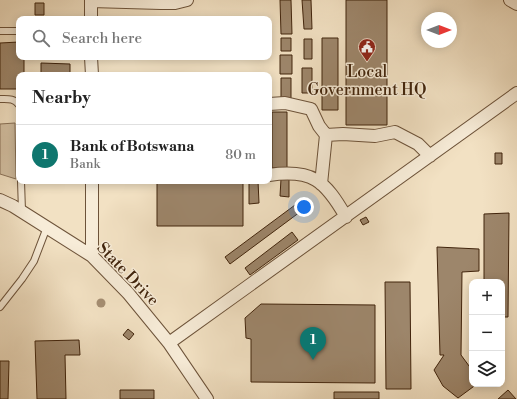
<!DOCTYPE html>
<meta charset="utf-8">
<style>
:root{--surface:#fff;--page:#f2f2f2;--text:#222;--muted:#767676;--line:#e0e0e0;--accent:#0f766e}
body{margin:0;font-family:"Libre Bodoni",serif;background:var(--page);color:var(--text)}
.controls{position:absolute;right:12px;bottom:12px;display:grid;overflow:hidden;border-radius:8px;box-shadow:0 2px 10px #0003}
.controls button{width:36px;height:36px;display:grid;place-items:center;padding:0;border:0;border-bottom:1px solid var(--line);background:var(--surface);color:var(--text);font:20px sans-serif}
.compass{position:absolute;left:421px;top:12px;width:36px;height:36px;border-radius:50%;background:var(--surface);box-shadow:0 2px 10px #0003;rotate:90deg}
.you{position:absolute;left:304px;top:207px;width:14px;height:14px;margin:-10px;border:3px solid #fff;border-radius:50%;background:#1a73e8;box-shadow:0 0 0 6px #1a73e833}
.badge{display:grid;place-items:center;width:26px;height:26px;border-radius:50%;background:var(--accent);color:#fff;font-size:13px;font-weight:700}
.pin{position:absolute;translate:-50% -33px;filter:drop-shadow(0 1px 2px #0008)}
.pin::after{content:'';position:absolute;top:21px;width:14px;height:12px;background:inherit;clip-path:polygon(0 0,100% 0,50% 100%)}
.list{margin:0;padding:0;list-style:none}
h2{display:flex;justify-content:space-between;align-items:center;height:52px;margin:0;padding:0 16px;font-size:17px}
h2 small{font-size:13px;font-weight:400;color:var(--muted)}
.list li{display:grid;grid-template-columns:26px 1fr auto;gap:12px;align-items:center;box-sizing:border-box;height:60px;padding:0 16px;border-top:1px solid var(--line)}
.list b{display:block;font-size:15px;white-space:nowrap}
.list p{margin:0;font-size:13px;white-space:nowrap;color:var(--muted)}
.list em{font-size:13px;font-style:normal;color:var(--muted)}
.icon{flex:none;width:22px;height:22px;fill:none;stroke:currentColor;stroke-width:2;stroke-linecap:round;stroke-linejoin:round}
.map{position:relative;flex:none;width:517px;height:399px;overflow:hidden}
.search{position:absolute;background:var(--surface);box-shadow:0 2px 10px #0003;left:16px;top:16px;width:256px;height:44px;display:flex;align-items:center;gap:10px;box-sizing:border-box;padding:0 14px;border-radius:8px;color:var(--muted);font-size:15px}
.panel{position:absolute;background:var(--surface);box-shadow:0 2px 10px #0003;left:16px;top:72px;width:256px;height:112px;border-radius:8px}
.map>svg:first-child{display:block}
.green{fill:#d4c1a4;stroke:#8a7258}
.building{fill:#9d866b;stroke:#41240c}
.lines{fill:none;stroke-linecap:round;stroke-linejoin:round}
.service-casing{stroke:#6d533a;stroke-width:8}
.minor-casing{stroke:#6d533a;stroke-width:14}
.service{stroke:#f7ecd8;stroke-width:6}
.minor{stroke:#f7ecd8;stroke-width:12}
.tree{fill:#a58e73}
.labels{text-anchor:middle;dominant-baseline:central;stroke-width:3;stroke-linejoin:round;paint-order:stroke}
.poi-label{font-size:16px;fill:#41240c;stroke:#f7ecd8}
.street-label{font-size:16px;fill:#41240c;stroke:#f7ecd8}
</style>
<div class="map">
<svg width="517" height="399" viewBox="0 0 517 399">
<rect width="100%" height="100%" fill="#f2e1c3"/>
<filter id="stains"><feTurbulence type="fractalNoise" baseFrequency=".005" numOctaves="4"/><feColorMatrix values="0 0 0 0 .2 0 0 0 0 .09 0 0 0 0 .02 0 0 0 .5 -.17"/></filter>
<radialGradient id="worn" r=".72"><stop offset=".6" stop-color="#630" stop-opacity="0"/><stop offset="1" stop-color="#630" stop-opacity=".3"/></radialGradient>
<path class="green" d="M15,123V124L16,179L0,174V124Z"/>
<path class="building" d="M280,0H291L292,34H281Z
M302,0H311L312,29H304Z
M346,0H387V125H346Z
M35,3H44V15H35Z
M281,38H291V51H281Z
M322,38H338V110H322Z
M304,39H312V59H304Z
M19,42V57H24V75H19V89H0V43Z
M280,55H292V74H280Z
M41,63L70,64V75H41Z
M302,68H312V93H302Z
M281,78H291V98H281Z
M272,112H287V168H272Z
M495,153H502V164H495Z
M281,179H289V197L280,196Z
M157,181H243V226H157Z
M249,181H258L259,203L249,204Z
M295,205L300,212L230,264L225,257Z
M509,213L508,317H502V282H484V214Z
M366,217L369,222L363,225L360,220Z
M292,232L298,240L250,275L245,268Z
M437,247L479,249V271L462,272L461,355L472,370V384H477L458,398L443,386L434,370L444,355H440Z
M385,282H410L411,389H386Z
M261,304L375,305V383L251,382V339L246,338L245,318Z
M128,329L134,334L129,340L123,335Z
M79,340L80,355H65L66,399H37L35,341Z
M0,361H9L8,399H0Z
M120,390H154V399H120Z
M508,390L516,399H498Z
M334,392H379V399H334Z"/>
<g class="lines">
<g class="service-casing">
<path id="service" d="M0,31H19
M0,99C8,99 14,98 19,105
M21,181L22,211
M0,307L22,279L34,261L47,227"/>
</g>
<g class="minor-casing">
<path id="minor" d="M91,0V19
M510,0L517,4
M91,1L161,3H175L187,0
M91,57L92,75
M269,104L285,103L311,109L319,126L326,135L343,134L375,136L395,132L418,144L430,156
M269,175C312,169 325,180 346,217
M92,181V256
M321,184L326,135
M0,200L13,206L92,256L128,293L169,343L207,399
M169,343L517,93"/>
</g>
<use href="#service" class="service"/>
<use href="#minor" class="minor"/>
</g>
<circle class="tree" cx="101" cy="303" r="4.5"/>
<defs>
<g id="civic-pin" transform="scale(0.9)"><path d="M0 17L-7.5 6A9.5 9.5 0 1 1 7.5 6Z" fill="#8f2418" stroke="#f7ecd8"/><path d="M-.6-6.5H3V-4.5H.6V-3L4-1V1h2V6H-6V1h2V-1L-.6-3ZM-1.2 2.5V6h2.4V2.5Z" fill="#fff"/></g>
</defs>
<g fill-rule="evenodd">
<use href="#civic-pin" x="367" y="47"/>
</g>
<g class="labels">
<g class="poi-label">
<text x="367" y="72">Local<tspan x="367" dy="18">Government HQ</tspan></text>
</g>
<g class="street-label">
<text transform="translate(128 274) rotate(46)">State Drive</text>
</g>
</g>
<rect width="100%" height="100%" filter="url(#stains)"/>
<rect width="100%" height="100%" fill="url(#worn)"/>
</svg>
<div class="controls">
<button>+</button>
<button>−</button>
<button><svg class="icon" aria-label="layers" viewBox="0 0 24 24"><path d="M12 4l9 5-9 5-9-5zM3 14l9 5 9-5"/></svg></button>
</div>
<svg class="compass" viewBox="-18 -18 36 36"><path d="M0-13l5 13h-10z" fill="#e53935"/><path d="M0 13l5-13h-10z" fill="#767676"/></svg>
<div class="you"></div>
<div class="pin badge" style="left:313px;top:360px">1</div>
<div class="search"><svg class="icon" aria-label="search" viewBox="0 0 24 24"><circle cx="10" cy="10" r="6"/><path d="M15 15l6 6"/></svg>Search here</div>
<section class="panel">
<h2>Nearby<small></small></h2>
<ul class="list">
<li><span class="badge">1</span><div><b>Bank of Botswana</b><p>Bank</p></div><em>80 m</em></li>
</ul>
</section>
</div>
